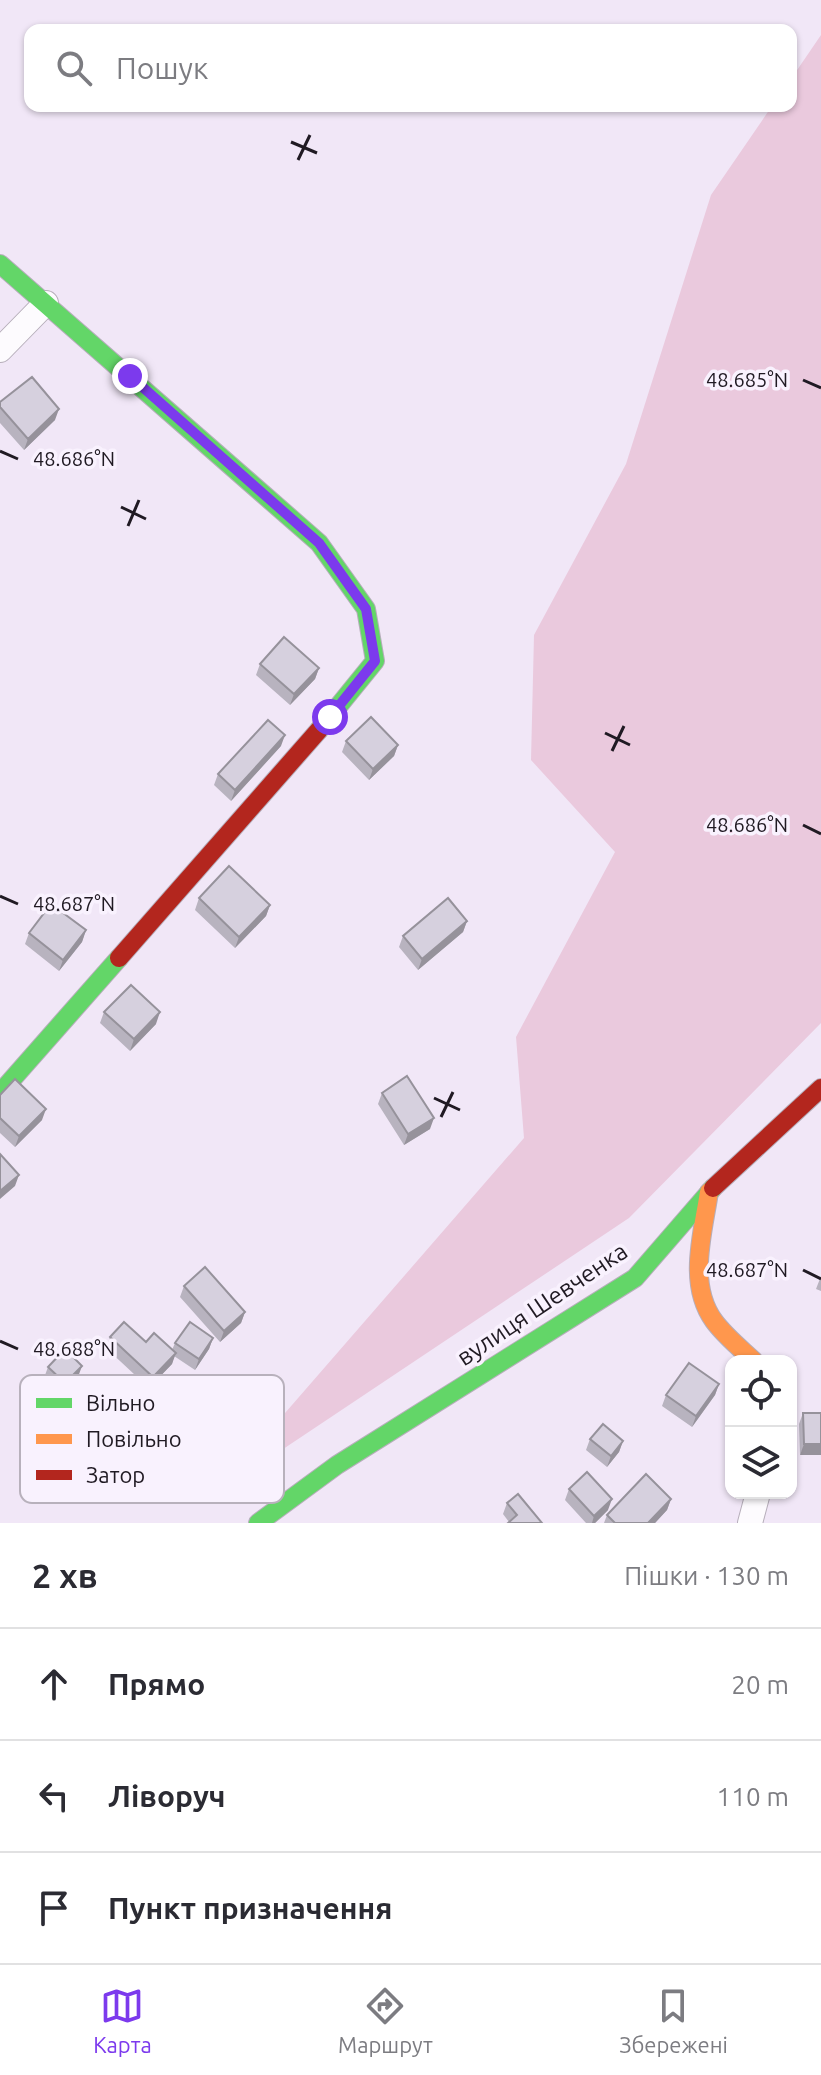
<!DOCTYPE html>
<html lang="uk">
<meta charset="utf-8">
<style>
:root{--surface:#fff;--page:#f2f2f3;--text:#2b2b33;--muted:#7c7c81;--line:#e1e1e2;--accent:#7c3aed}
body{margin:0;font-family:Ubuntu,sans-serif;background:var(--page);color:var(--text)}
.controls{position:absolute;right:24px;bottom:24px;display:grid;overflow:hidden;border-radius:16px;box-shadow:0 2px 6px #0004}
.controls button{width:72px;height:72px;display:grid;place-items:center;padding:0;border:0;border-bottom:2px solid var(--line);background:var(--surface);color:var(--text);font:40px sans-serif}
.stop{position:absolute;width:24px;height:24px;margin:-18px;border:6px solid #7c3aed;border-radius:50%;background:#fff}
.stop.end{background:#7c3aed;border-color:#fff;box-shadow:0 2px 8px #0008}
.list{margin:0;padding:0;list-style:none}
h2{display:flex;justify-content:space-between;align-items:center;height:104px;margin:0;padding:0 32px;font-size:34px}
h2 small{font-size:26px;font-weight:400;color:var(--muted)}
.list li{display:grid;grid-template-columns:52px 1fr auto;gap:24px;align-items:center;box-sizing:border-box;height:112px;padding:0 32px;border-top:2px solid var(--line)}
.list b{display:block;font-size:30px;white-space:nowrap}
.list em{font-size:26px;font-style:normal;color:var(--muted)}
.icon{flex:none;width:44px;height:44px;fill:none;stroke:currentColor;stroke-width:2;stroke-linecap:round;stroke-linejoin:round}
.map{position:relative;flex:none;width:821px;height:1523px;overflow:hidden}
.search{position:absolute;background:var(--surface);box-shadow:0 2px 6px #0004;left:24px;right:24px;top:24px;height:88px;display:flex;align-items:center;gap:20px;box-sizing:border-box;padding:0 28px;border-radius:16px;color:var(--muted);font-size:30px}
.sheet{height:440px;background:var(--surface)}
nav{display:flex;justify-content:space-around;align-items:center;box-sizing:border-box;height:112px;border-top:2px solid var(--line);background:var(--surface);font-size:22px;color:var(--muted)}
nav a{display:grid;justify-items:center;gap:4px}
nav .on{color:var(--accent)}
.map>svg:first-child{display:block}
.green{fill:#eac9dd}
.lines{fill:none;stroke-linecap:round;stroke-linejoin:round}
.street-casing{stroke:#b6aeba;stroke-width:26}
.fast-casing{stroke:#b6aeba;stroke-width:20}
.slow-casing{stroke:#b6aeba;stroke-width:20}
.jam-casing{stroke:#b6aeba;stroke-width:20}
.street{stroke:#fdfbfe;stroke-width:24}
.fast{stroke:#63d668;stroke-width:18}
.slow{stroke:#ff974d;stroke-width:18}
.jam{stroke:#b3261e;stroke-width:18}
.wall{fill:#b8b3bf}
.shaded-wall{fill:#96929b}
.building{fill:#d6d0de;stroke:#96929b;stroke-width:2}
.route{stroke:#7c3aed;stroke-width:10}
.ticks{fill:none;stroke:#201a23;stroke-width:3}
.labels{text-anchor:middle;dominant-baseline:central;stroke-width:7;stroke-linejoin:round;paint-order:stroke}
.street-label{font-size:24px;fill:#201a23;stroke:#f9f2fe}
.key{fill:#f9f2fe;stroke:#b8b1bc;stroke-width:2}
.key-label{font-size:22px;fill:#201a23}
.ticks-label{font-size:20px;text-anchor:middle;fill:#201a23;stroke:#f9f2fe;stroke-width:7;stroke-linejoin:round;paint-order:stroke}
</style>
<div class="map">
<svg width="821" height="1523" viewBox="0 0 821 1523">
<rect width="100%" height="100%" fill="#f1e7f7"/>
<path class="green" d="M821,35V1023L629,1218L213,1496L524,1138L516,1037L615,852L531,760L534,635L626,464L711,195L772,106H791V79Z"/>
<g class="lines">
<g class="street-casing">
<path id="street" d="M0,350L46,303
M750,1523L758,1493"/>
</g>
<g class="fast-casing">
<path id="fast" d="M0,264L319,543L366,609L375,661L319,730
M0,1093L119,958
M258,1523L337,1465L635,1278L713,1188"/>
</g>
<g class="slow-casing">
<path id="slow" d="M709,1192C703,1233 687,1284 714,1321C725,1336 740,1348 754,1361"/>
</g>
<g class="jam-casing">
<path id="jam" d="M119,958L319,730
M713,1188L821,1088"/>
</g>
<use href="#street" class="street"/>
<use href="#fast" class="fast"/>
<use href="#slow" class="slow"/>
<use href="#jam" class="jam"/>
</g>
<path class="wall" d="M0,402L55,420L24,450L0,423Z
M260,664L319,668L315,679L290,705L256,675Z
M346,741L398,745L394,756L369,780L342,752Z
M281,746L231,801L214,785L218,774Z
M199,898L270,905L266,916L235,948L195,910Z
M467,921L463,932L418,970L399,947L403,936Z
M86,930L82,942L59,971L25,944L29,933Z
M104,1012L156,1024L130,1051L100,1023Z
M382,1093L430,1129L404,1145L378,1104Z
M0,1095L42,1120L15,1147L0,1133Z
M821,1276V1291L816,1289Z
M184,1286L245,1312L241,1323L220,1342L180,1297Z
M110,1337L146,1342L172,1350L175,1343L213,1338L209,1349L195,1370L174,1356L172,1364L149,1388L106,1348Z
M48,1367L78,1377L62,1394L82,1408L78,1419L46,1463L22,1446L26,1435L58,1392L44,1378Z
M719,1384L715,1395L692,1427L662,1406L666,1395Z
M803,1413H821L800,1455L799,1424Z
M137,1421L133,1432L109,1463L85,1445L89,1434Z
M590,1439L623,1441L619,1452L607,1467L586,1450Z
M569,1489L608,1510L595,1523H586L565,1500Z
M671,1499L667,1510L655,1523H604L607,1515Z
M507,1503L542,1523L509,1522L503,1514Z"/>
<path class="shaded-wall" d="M59,409L55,420L24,450L28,439Z
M319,668L315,679L290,705L294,694Z
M285,735L281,746L231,801L235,790Z
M398,745L394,756L369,780L373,769Z
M270,905L266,916L235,948L239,937Z
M467,921L463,932L418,970L422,959Z
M86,930L82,942L59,971L63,960Z
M160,1012L156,1024L130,1051L134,1039Z
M46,1109L42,1120L15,1147L19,1136Z
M434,1118L430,1129L404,1145L408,1134Z
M19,1175L15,1186L0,1199V1191Z
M245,1312L241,1323L220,1342L224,1331Z
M213,1338L209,1349L195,1370L199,1359Z
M176,1353L172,1364L149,1388L153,1377Z
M82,1366L78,1377L61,1395L65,1383Z
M719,1384L715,1395L692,1427L696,1416Z
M82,1408L78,1419L46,1463L50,1452Z
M137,1421L133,1432L109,1463L113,1452Z
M623,1441L619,1452L607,1467L611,1456Z
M804,1444H821V1455H800Z
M612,1499L608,1510L595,1523H592L594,1516Z
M671,1499L667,1510L655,1523H648Z"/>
<path class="building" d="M32,377L59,409L28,439L0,407V402Z
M284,637L319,668L294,694L260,664Z
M371,717L398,745L373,769L346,741Z
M268,720L285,735L235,790L218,774Z
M229,866L270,905L239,937L199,898Z
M448,898L467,921L422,959L403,936Z
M51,904L86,930L63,960L29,933Z
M131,985L160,1012L134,1039L104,1012Z
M407,1076L434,1118L408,1134L382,1093Z
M15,1079L46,1109L19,1136L0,1118V1095Z
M0,1154L19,1175L0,1191Z
M205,1267L245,1312L224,1331L184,1286Z
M124,1322L146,1342L154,1333L176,1353L153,1377L110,1337Z
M190,1322L213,1338L199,1359L175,1343Z
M65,1349L82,1366L65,1383L48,1367Z
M689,1363L719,1384L696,1416L666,1395Z
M803,1413H821V1444H804Z
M603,1424L623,1441L611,1456L590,1439Z
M587,1472L612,1499L594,1516L569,1489Z
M646,1474L671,1499L648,1523H615L607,1515Z
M518,1494L542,1523H508L517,1515L507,1503Z"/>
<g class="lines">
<path class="route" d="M130,376L319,543L366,609L375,661L330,717"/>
</g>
<path class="ticks" d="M291,142L317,153M298,160L310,135M803,380L821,388M0,451L18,459M121,507L146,519M128,526L139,500M605,733L630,745M612,751L624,726M803,825L821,834M0,896L18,904M434,1098L460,1110M441,1117L453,1092M803,1270L821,1279M0,1341L18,1349"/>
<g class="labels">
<g class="street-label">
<text transform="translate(542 1304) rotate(-34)">вулиця Шевченка</text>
</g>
</g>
<rect x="20" y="1375" width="264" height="128" rx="12" class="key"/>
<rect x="36" y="1398" width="36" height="10" fill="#63d668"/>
<rect x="36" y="1434" width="36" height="10" fill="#ff974d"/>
<rect x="36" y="1470" width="36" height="10" fill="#b3261e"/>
<g class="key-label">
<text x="86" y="1411">Вільно</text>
<text x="86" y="1447">Повільно</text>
<text x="86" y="1483">Затор</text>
</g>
<g class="ticks-label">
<text x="747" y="387">48.685°N</text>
<text x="74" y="466">48.686°N</text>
<text x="747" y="832">48.686°N</text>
<text x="74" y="911">48.687°N</text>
<text x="747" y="1277">48.687°N</text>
<text x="74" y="1356">48.688°N</text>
</g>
</svg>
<div class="controls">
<button><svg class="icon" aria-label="locate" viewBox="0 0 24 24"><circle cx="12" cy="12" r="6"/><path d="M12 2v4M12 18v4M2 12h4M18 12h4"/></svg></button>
<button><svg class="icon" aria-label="layers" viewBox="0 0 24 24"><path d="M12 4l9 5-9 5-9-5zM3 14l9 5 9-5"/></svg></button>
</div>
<div class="stop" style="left:330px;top:717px"></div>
<div class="stop end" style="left:130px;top:376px"></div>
<div class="search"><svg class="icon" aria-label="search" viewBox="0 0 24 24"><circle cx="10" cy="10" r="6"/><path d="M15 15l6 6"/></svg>Пошук</div>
</div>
<section class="sheet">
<h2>2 хв<small>Пішки · 130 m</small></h2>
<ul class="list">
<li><svg class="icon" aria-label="ahead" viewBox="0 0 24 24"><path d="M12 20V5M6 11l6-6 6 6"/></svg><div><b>Прямо</b></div><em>20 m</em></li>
<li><svg class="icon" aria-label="left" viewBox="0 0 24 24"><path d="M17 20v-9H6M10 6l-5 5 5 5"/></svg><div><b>Ліворуч</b></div><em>110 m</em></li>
<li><svg class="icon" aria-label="arrive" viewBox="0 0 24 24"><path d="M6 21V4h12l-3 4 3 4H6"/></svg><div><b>Пункт призначення</b></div></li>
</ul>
</section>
<nav>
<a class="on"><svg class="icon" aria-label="map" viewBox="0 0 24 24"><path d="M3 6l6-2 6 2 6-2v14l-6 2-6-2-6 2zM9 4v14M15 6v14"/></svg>Карта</a>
<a><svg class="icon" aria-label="directions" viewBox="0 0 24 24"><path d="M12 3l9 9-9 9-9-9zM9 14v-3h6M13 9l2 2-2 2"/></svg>Маршрут</a>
<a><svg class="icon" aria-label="saved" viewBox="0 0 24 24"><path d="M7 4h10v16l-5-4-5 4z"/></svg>Збережені</a>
</nav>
